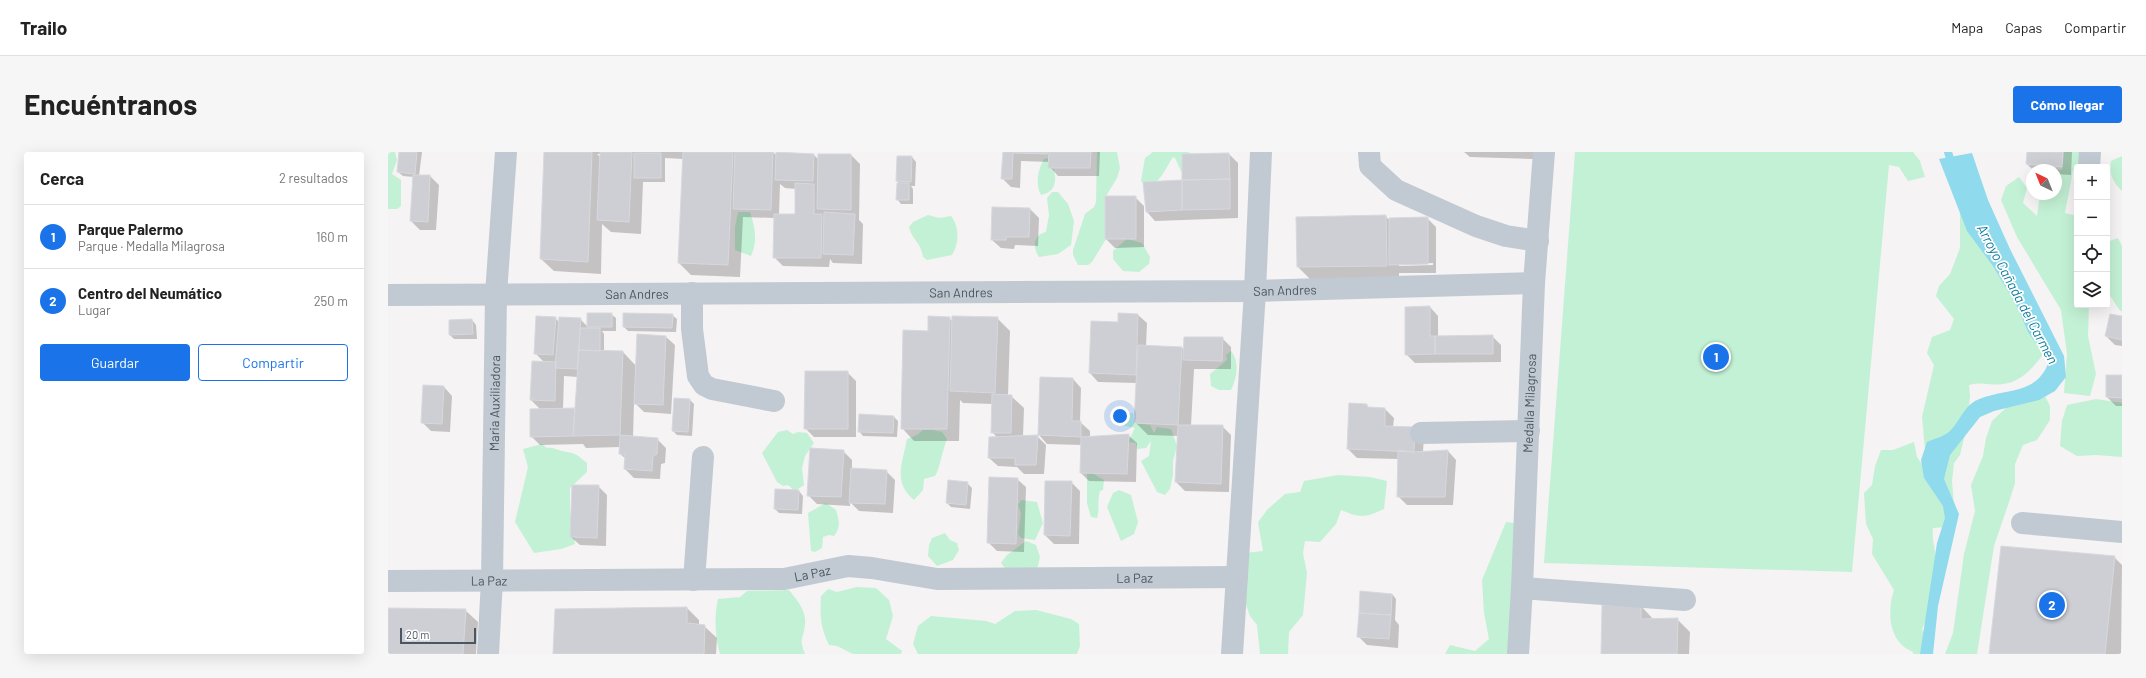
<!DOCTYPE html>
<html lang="es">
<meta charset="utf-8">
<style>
:root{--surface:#fff;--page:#f6f6f6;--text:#222;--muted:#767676;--line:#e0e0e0;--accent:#1a73e8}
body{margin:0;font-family:Barlow,sans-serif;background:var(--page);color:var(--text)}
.controls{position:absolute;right:12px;top:12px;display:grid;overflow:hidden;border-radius:4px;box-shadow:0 4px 16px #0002}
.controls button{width:36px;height:36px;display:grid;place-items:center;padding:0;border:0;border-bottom:1px solid var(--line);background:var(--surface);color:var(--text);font:20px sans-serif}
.compass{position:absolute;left:1638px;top:12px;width:36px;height:36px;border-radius:50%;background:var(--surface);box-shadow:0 4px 16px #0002;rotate:317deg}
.scale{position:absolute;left:12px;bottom:10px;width:76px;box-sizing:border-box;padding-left:4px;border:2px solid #4a5661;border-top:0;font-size:11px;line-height:14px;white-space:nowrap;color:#4a5661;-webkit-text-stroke:3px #fff;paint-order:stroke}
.you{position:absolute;left:732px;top:264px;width:14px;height:14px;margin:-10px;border:3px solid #fff;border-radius:50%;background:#1a73e8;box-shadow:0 0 0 6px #1a73e833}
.badge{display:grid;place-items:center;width:26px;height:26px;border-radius:50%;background:var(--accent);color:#fff;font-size:13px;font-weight:700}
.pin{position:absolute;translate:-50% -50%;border:2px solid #fff;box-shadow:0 1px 4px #0006}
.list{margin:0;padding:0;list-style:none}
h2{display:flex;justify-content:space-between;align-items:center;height:52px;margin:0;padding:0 16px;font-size:17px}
h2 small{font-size:13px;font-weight:400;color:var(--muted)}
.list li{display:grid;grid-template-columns:26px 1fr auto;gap:12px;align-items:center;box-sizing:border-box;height:64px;padding:0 16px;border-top:1px solid var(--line)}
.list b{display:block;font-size:15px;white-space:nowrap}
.list p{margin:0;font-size:13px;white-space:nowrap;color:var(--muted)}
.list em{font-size:13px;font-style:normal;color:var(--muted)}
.actions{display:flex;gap:8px;padding:12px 16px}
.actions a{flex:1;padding:9px 0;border:1px solid var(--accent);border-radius:4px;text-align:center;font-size:14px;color:var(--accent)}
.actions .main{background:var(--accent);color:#fff}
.icon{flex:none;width:22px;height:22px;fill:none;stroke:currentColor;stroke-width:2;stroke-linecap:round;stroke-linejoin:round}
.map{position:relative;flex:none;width:1734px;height:502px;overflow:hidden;border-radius:4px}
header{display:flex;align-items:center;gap:24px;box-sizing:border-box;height:56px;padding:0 20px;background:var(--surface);border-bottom:1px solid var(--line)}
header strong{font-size:19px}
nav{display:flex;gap:22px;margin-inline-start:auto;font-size:14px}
.intro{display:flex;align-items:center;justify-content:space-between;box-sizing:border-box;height:96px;padding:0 24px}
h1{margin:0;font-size:28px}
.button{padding:10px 18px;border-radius:4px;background:var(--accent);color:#fff;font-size:14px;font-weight:700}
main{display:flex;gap:24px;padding:0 24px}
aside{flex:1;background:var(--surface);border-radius:4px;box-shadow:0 4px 16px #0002}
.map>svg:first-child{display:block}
.green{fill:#c3f1d5}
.water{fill:#90daee}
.shadow{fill:#0003;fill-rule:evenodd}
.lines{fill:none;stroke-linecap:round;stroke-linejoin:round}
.stream{stroke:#90daee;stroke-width:8}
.building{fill:#cdcfd5;stroke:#d7d9de}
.minor{stroke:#c1cad2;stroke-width:22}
.labels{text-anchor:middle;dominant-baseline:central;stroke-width:3.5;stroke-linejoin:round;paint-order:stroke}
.street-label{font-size:13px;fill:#4a5661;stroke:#fff}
.water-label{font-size:14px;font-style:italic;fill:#0c7c9b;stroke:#fff}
</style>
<header>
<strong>Trailo</strong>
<nav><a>Mapa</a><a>Capas</a><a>Compartir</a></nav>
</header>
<div class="intro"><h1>Encuéntranos</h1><a class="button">Cómo llegar</a></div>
<main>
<aside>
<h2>Cerca<small>2 resultados</small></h2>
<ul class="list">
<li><span class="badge">1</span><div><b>Parque Palermo</b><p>Parque · Medalla Milagrosa</p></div><em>160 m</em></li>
<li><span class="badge">2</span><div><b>Centro del Neumático</b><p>Lugar</p></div><em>250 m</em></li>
</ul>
<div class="actions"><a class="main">Guardar</a><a>Compartir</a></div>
</aside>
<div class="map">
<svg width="1734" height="502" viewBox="0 0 1734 502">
<rect width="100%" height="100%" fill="#f5f3f3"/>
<path class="green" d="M0,0H7L9,8L4,22L13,28V54L9,57H0Z
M709,0H729L732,16L729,26L718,44V87L704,110L700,113H690L685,103V98L697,62L706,55L708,50Z
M765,0H800L806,3L804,21L793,19L787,6L785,5C777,17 772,32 758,35L753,29L757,6Z
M1187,0H1525L1532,9L1537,25L1520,29L1511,15L1501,13L1464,420L1156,411Z
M1676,0H1694L1692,12L1685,19L1677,61L1689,64V153H1701L1700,184L1708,222L1702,244L1676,241L1679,202L1673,158L1629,85L1613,48L1618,34L1631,25L1639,36L1635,51L1649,64L1652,42H1668V18H1662L1663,17L1674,18Z
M1734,4V39C1724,29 1721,22 1723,9Z
M661,6C668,19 673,39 653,43C647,33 650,17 656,7Z
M664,40H670L680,52L686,69L683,93L670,102L651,105C644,95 646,82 658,80L661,63L659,46Z
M1572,44L1660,196C1648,211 1636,230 1615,232C1602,234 1595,229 1581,233L1582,244L1579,274L1572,303L1566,311L1564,329L1566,353L1558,375L1545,376C1544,387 1546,391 1547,400C1548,422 1545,458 1534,477L1538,487L1535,502H1525V500C1522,498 1516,496 1514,493C1500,480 1500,455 1506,438L1484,402L1485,387L1478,372L1476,341L1484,333L1487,314L1493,298H1505L1526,290L1529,305L1539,320L1534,265L1546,213L1539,201L1544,185L1562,178L1566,167L1548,144L1551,134L1562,122L1572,96Z
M350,60H362C367,76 370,88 363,104L347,98V75Z
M540,63L551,66L563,64C572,75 571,92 564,103L539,108L535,105C533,90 524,88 521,75L525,70Z
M1730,86L1734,94V160C1727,154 1726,147 1719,141V90Z
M739,87L754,91L762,105L761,112L751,120L735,119L725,107V99Z
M843,199C852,210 849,226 843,238H831L823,234L822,222L839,208L838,203Z
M1657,244L1662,254V268L1649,288L1635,293L1627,312V331L1622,347L1606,394L1589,502H1557L1565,481L1576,402L1587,359L1583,333L1595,304L1598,286L1604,269L1620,254Z
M1708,247L1734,251V305L1708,303L1689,304L1672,294L1674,269L1679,253Z
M741,261H745L746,271L762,273L766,281L769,275L783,277L789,294L785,309V323L782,337L777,343L769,340L753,309L761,304L763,289L758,296L749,297L748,291L740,290L747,276L734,273L735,268Z
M399,278L405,282L410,280L419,281L426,291L417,304L414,316L416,333L407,339L400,333L395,334L389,330L374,301L390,280Z
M535,278H545L554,280L559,287C555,296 551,319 547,324L536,327L535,338L526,348C504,330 515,310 519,287L529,283Z
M154,292L159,296C166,295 168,298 174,299C189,302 187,301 199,311V320L182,336V360L187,392L173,397L146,401L127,370L140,315L135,297Z
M702,320L716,328L715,338L712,339C709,349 712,357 709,366L703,365L699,351V322Z
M950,323L982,325L999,329L996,357C977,366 972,366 953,358L948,372L932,390L917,389L915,401L919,421L915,463L901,480L900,502H872L869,473L862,464L853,439L857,401L875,399L870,370L879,358L897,342L912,340L916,329Z
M731,338L743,343L750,370L746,382L733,389L719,355L725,341Z
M633,348L649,350L655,371L647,388L633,386L630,382L633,361L630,353Z
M438,351L448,358C451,368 453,375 446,384L441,383L435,385L434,396L427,400L423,399L420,361Z
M1118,370L1135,372V502H1057L1062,493L1087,499L1101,487L1096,461L1094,428Z
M557,381L562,388L569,391L571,398L565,408L549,414L540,404L541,393L544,386Z
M638,389L648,393L652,405L649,418L619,419L613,411L619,403Z
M469,435L488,436L501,448L505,464L498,487L514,499L513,502H465L449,494L441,493C432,474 432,464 433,444L440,437L449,440Z
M401,438C408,447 419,459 417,472C416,488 410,484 417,502H332C327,484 326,465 330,447L352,445L359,439Z
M648,458L683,467L691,472L692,494L689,502H530L525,492L530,474L543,464L598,469L607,472L627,459Z"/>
<path class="water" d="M1584,1L1600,48L1622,97L1676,204L1678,225L1667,239L1651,248L1606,259L1592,265L1562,303L1556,327L1571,362L1550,454L1545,502H1532L1549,391L1557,366L1555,354L1536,326L1533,308L1539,290C1546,287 1556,284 1561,280C1571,271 1575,256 1587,249C1615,235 1649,245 1661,209L1640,180L1629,154L1605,114L1579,79L1551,7Z"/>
<path class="shadow" d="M12,0H34L31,24H42L51,33L48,78H32L23,69L26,25L15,24L10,20Z
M157,0H385L389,4L426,3L431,8L463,3L472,12L471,68L475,72L474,112L445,111L442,107L441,115L395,114L386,105L387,66L355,65L352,125L303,123L291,111L295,7L277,6V30H255L253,82L223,80L214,72L213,122L166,119L153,107ZM209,2H213V6ZM392,32L397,36L408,37V63H391Z
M616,0H712L711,24H670L662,15V10L633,9L632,36L623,35L614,26Z
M1076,0H1145V7L1082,5Z
M1640,0H1684L1683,23L1668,22V18H1645L1639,12Z
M841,2L850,11V66L767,69L759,60L757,31L795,29Z
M524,5L528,10L527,34H523L525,37V52H513L509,47L511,32L509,29Z
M747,45L756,54V95L727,96L718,87Z
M642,57L651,66L650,94L627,93L626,97L613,96L604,88Z
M998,64L1000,67L1039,66L1048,75V121H1011V126L922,127L910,115ZM1045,111V113L1011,114V112Z
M1042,155L1050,164V185L1104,184L1113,193V210L1027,211L1018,202Z
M200,162H223L228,166V179H214L216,182V200H235L249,215L278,185L287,193L283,262L256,260L246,250L245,285L269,287L278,296L277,311L273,312L272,327L246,326L237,317L238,307L232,302V295L198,296L195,292L152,293L143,284L153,258L143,248L156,210L147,201L167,166L171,170L192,167L200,175ZM176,224L190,225L188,258L175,257Z
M284,163L289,167L288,180L240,179L236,175Z
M750,163L759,171L758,194L794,196L797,198L834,186L843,195V217H806L803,274H834L843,283L841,340L797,339L788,330L791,284L760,283L747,270L749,231L710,230L702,221L731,171Z
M1734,165V194L1727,193L1718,184Z
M561,166L565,170L609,166L622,179L620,243L623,244L636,256L635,285L649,284L658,293L656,322H636L629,315L610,314L601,306L609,285L604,280L605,252L575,251L572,248L571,289H526L514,276L541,180Z
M84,168L88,173L89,187H66L62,183Z
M459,220L468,229V285H426L417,276Z
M1734,224V254H1728L1719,245Z
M685,227L693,236L692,270L702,279V285L740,283L749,291L748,330L701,329L693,321L694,293L659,292L651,283Z
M56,235L64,244L62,280L43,279L34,270Z
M302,248L306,252L304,284L289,283L285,279Z
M979,253L982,257H997L1006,266L1005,275L1036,285L1035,300L1060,299L1068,308L1065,353H1019L1010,344L1011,307L969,306L960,297Z
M506,265L510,269L509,285L475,284L471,279Z
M455,299L464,308V317L498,319L507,328L505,361L471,359L462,350V354L429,352L420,343Z
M629,327L638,335L636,400L609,399L600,390Z
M683,330L692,339L691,392H666L657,383Z
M579,331L584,336L582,357L563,355L559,351Z
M210,334L219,343L218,394L192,393L183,385Z
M388,338L411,339L415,344L414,362L391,361L387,357Z
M1726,405L1734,413L1733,502H1602Z
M973,440L1004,442L1008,447L1007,468L1011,473L1010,496L979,493L970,484Z
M1253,454L1265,467H1289L1302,480L1301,502H1214Z
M299,456L311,468V473L316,474L329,486L328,502H166Z
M0,457L77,458L90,470L88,502H0Z"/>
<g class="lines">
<path class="stream" d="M1560,0L1565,16"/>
</g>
<path class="building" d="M11,0H29L27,22L9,20Z
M156,0H204L200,110L152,107Z
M212,0H244L241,70L209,68Z
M295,0H345L340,113L290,111Z
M347,0H385L383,58L345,57Z
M388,0L426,2L425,29L387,28Z
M615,0H660L659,2L625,1L624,27H613Z
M661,0H703L702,16H660Z
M1639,0H1675L1674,15L1638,12Z
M246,1H273V26H246Z
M841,1L842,27L794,28V2Z
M430,2H463V58L429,57Z
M509,4H524L523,30L508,29Z
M25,23H42L40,70L22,69Z
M842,27V57L794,58V28Z
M794,28V58L758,60L755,30Z
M407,31L426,32V62H434L433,106H385L386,62H407Z
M509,31H521V48H508Z
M717,44H748V87H717Z
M604,55L642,56L641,85H618V88H603Z
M436,60L467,62L465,103L435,102Z
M998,63L999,114L909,115L908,65Z
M1040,65V112L1001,113V66Z
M1042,154V184H1047V202L1017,203V155Z
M199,161H224V175H199Z
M235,161L285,162L284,176L235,175Z
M730,161L750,162L748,223L701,221L703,169L730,170Z
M1722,162L1734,164V188L1717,184Z
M148,164L168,165L165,203L146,202Z
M540,164L562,165L559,277H513L515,178L540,179Z
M564,164L610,165L607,241L562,239Z
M171,165L193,166L189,217L167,216Z
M84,167L85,182L61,183V168Z
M192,176H212V199L191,198Z
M249,182L278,184L275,253L246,252Z
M1105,183V202H1047V184Z
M796,185H835L834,209L795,208Z
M750,193L794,195L790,273L746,271Z
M191,198L235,199L232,283L185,284Z
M144,209L168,210L167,249L142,248Z
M417,219H460V277H416Z
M1718,223H1734V246L1718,245Z
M652,225L685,226L684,269H693V285L650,283Z
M35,233L56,234L54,272L33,271Z
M604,242L624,243L623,281H603Z
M286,246L302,247L300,280L284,279Z
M961,251L979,252V255L997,256V274L1027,275L1026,300L959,297Z
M187,256L185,284L142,285V257Z
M471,262L506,264L505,281L470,280Z
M790,273H835L833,332L787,330Z
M741,282L739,322L692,321L693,285Z
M232,283L270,286L269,302L265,304L264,319L236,317L237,303L231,302Z
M650,283L648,313H627V306H600L601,285Z
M422,296L456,298L453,345L419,344Z
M1010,298L1026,300L1060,298L1057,345H1009Z
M463,316L499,318L497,352L461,351Z
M601,325L630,326L628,392L599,391Z
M560,328L580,330L578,353L558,351Z
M657,329H684L682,384L656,383Z
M184,333H211L209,386L182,385Z
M387,337L411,338L410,358L386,357Z
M1613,394L1727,404L1717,502H1601Z
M972,439L1004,442L1003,463L971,461Z
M1214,453H1253V467L1290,466L1289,502H1213Z
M299,455V471L317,473L316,502H165L167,457Z
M0,456L78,457L75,502H0Z
M971,461L1003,463L1001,487L969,485Z"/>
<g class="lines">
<g class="minor">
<path d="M981,0L982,14L1008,38L1088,74L1118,84L1150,89"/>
<path d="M1701,15L1702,0"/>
<path d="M304,141V177L310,224L316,233L324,237L386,249"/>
<path id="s1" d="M0,143L867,139L1146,131"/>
<path d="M1033,281L1141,279"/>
<path d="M1634,371L1734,380"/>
<path d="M306,428L315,305"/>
<path id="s2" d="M0,429L396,427L460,414L484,416L549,427L849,425"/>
<path d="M1134,436L1297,448"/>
<path id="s3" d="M100,502L104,428L108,142L118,0"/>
<path d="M844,502L867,139L873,0"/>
<path id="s4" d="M1130,502L1134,436L1146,131L1156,0"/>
</g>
</g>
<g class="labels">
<g class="street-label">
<text stroke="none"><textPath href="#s1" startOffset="897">San Andres</textPath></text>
<text stroke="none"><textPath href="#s1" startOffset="573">San Andres</textPath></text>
<text stroke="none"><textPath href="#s1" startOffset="249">San Andres</textPath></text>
<text stroke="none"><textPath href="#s3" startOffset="251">Maria Auxiliadora</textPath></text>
<text stroke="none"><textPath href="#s4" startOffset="251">Medalla Milagrosa</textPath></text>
<text stroke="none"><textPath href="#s2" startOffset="425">La Paz</textPath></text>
<text stroke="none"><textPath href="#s2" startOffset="749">La Paz</textPath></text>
<text stroke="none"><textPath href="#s2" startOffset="101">La Paz</textPath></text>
</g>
<g class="water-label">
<text transform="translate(1630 142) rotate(62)">Arroyo Cañada del Carmen</text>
</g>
</g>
</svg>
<div class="controls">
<button>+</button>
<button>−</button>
<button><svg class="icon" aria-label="locate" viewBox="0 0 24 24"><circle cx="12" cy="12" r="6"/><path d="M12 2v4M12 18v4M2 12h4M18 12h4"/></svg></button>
<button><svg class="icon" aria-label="layers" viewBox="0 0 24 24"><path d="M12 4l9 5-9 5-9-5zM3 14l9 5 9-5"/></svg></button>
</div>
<svg class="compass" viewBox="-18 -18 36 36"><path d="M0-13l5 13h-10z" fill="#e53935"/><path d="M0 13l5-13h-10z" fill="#767676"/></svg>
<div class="scale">20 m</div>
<div class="you"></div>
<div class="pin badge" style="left:1328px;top:205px">1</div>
<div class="pin badge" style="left:1664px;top:453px">2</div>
</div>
</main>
